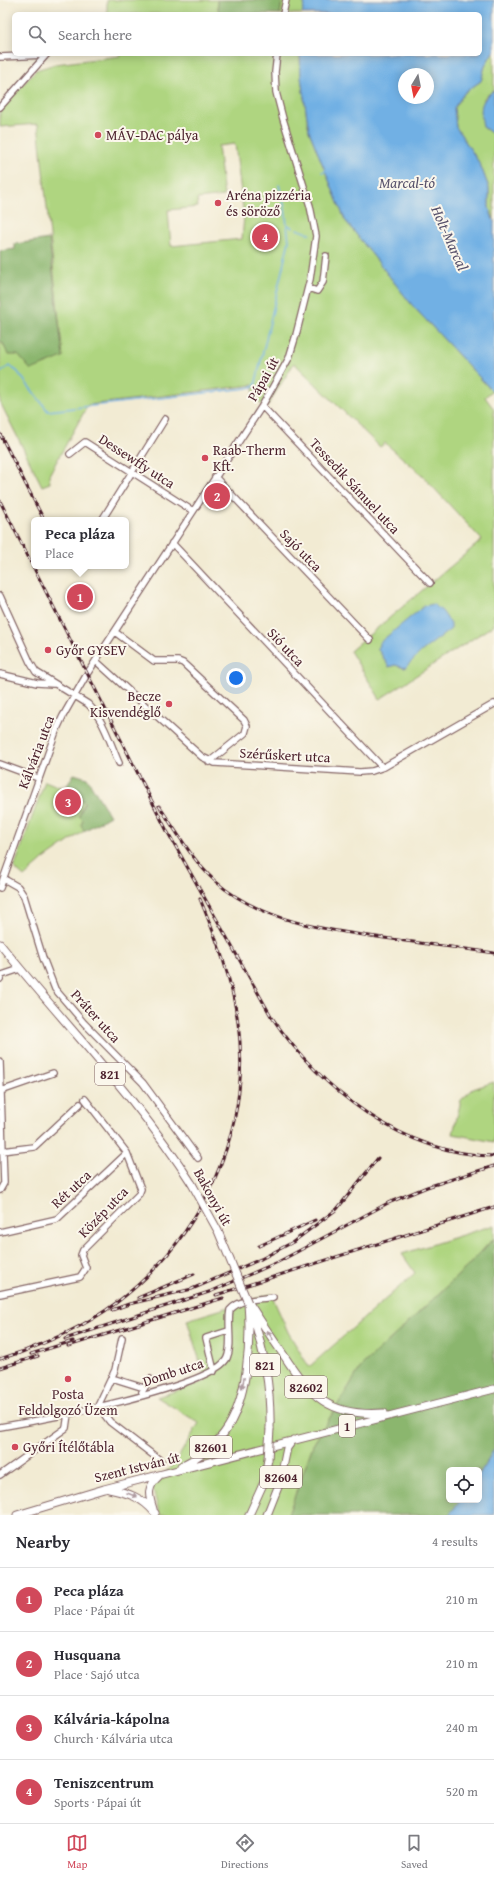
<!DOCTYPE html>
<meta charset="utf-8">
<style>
:root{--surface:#fff;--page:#f2f2f3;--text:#2b2b33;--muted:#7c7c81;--line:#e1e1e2;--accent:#d1495b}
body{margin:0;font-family:"Gentium Book Plus",serif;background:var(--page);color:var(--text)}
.controls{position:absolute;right:12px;bottom:12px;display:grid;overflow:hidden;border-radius:6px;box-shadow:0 2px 10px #0003}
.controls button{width:36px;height:36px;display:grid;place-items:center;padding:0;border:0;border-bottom:1px solid var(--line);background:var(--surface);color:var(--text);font:20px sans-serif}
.compass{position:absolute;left:398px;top:68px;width:36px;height:36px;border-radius:50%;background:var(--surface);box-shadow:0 2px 10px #0003;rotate:190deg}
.you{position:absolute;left:236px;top:678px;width:14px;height:14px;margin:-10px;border:3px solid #fff;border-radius:50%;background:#1a73e8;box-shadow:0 0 0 6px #1a73e833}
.badge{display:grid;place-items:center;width:26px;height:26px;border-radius:50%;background:var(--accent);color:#fff;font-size:13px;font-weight:700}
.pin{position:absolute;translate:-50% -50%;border:2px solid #fff;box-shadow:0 1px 4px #0006}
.popup{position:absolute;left:31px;top:517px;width:98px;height:52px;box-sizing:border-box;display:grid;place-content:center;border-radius:6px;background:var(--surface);filter:drop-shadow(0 1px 3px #0005);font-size:13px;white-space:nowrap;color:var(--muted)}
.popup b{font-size:15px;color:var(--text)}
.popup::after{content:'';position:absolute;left:50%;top:100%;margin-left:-8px;border:8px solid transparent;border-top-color:var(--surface)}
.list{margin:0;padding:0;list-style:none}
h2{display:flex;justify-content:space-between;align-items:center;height:52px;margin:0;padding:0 16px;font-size:17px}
h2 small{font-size:13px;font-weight:400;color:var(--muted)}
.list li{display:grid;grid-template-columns:26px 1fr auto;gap:12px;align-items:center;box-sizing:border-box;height:64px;padding:0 16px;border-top:1px solid var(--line)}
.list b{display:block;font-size:15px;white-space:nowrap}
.list p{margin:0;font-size:13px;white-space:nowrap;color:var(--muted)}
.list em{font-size:13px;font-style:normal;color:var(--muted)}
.icon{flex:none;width:22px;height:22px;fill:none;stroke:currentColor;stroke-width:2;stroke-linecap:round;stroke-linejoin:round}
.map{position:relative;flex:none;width:494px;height:1515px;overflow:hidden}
.search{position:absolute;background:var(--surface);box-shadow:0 2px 10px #0003;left:12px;right:12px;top:12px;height:44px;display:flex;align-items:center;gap:10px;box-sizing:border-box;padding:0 14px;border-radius:6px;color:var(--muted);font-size:15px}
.sheet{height:308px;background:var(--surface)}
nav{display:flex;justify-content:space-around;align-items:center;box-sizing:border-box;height:56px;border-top:1px solid var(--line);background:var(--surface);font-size:11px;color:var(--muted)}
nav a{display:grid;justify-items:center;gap:2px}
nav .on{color:var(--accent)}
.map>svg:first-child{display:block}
.green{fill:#afd580;stroke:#7c7a56;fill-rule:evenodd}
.forest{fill:#8bb66e;stroke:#6a6a4c}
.water{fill:#71b0e4;stroke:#5e6888;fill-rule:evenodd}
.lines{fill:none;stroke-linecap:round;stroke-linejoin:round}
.stream{stroke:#71b0e4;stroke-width:1.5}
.minor-casing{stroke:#856666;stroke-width:8}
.major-casing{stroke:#856666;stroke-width:9}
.minor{stroke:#fff;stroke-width:5.5}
.major{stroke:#fff;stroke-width:7}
.rail-casing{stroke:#4a1f2b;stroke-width:3}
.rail{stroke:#fbf7ec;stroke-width:1.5;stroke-dasharray:4.5;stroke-linecap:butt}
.major-bridge-casing{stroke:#856666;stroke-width:9;stroke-linecap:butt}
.major-bridge{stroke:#fff;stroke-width:7}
.oneway{fill:#ae9aa0}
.poi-dot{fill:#d1495b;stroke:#fbf7ec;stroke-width:1.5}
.labels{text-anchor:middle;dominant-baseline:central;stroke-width:4;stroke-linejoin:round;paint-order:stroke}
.shield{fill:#fbf7ec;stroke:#7f6065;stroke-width:1}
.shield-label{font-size:13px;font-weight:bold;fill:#4a1f2b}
.poi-label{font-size:14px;fill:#4a1f2b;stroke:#fbf7ec;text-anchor:start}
.street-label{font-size:14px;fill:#4a1f2b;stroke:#fbf7ec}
.water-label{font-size:15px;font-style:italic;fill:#58526c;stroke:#fbf7ec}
</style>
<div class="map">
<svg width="494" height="1515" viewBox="0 0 494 1515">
<rect width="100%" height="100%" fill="#fbf7ec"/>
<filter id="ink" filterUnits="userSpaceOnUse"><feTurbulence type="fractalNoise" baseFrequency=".025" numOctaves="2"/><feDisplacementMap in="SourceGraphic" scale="8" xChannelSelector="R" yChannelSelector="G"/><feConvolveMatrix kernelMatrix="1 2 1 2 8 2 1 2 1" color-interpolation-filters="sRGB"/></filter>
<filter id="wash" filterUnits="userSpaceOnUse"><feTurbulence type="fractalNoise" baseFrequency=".012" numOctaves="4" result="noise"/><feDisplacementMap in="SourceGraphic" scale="16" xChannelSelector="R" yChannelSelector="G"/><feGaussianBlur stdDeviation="0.9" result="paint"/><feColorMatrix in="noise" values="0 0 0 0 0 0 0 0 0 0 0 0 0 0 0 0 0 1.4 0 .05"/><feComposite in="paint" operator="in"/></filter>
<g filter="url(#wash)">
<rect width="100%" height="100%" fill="#f2ebd3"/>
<path class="green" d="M107,0H217L219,14H107Z
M282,0H305L302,14H280Z
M494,50V90L484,98L483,127L494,135V222L489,207V188L480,164L456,127L454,108L465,92L481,81L485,66Z
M120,54H300L301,77L309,131L345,220L412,305L492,391L485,397L494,409V625L380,699L350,651L482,540L420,473L385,443L380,447L294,363L266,408L254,398L253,385L88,405L49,475L50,483L42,486L0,402V342L18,355L63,357L38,124L0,127V110L36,70L55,64L120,56ZM235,144L244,217L242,239L171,246L168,210L198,207L197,199L224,196L218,146ZM378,649L422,651L405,668L395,665L389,667Z
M45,781L65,789L85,802L84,820L81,825L84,831L44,859L24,877L14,868Z
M494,1082V1142L453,1134L461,1100L473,1089Z
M494,1225V1238L467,1267L361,1367L313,1445L288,1515H160L152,1487L176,1461L199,1423L157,1397L206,1381L187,1320L271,1294L288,1332L309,1367L415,1273L402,1254Z"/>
<path class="forest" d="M217,0H282L280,14H219Z
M49,239L63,357L31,370L18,355H8L3,343L0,342V251L15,249V244Z
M74,774L87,778L110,816L84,831L81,825L83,820L79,816L85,802L65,789Z
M494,1238V1449L479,1475V1470H449V1500H461L449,1515H288L313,1445L361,1367L467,1267Z"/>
<path class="water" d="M305,0H494V50L485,66L481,81L465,92L454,108L456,127L480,164L489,188V207L494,222V393L412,305L345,220L309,131L301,77L300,54H480V14H302ZM404,74H428V98H404Z
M494,90V135L483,127C480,108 479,102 494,90Z
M433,604L442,611L451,624V629L422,651L405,668L395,665L389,667L378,649L379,643L424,606Z
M494,1449V1515H449L461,1500H479V1475Z"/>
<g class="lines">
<path class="stream" d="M322,172L326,171
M288,225L293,228
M297,229L310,234
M0,373L9,366L17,371L48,411L247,388L255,386L289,241L285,209L279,185"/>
</g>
</g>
<g filter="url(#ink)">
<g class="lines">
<g class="minor-casing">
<path id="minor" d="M283,14L286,0
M0,57L45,55
M0,107L47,54
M308,288L317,291L323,282L326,256
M262,406L430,583
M70,454L85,442L193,511
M215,477L370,640
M102,520L165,419
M172,543L382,767
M0,596L30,662L36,672L88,704C104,720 110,743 119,763
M115,632L154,661H178L183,663L244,720L247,726L245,733L209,762
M96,661L202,757L215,763L360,772L372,771L384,767L494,704
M0,674L37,683L53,684
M0,764L38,778
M4,879L18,887L24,896L43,958L55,989L84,1023L143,1083L198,1158
M0,888L56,731L63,716L87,674L262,406L289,358L296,335L310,279L316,236L310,206L283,119L276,92L275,72L277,54
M0,979L2,975L20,969
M0,1062L4,1183L0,1190
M1,1091L53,1073
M2,1151L34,1147L80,1104
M0,1232L57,1219L127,1153
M0,1294L80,1277L86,1268L81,1255L83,1250L139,1194L141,1189L127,1153L85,1099
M122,1338L115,1370L98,1406L110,1422L161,1461
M214,1371L206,1338L228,1331
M112,1378L144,1388
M142,1392L150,1379
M0,1427C36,1421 214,1387 227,1358C233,1344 227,1325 230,1310C241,1298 257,1300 273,1297
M0,1475L66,1428L68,1414"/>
</g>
<g class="major-casing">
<path id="major" d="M0,944C64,1024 137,1097 192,1184
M249,1303C260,1320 271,1337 283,1354C311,1397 329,1417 384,1413
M252,1313C264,1350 271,1389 270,1429
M181,1466C197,1458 213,1448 224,1433C248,1401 251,1342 248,1303
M109,1489C128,1493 142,1497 155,1513
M153,1509C148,1494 147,1487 159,1476
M17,1515L104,1489L494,1389
M249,1515L264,1482L268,1459
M267,1515L280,1482L287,1448L293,1440"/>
</g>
<use href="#minor" class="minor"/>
<use href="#major" class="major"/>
<g class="rail-casing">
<path id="rail" d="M0,434L44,520
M0,501L167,831L271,1016C321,1090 402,1154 494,1156
M159,806C177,832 192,860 215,881C262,923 332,931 392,939C426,944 460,948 494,953
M259,1246L315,1220
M216,1295L494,1207
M138,1298L194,1274
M112,1310L129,1304L192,1289L261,1259L293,1242L337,1209L378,1158
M65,1339L212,1291L278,1262L388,1203L427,1187L494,1166
M68,1346L223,1298
M17,1354C52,1340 86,1326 116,1303C201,1239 253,1130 238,1023C232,979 217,940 200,899
M31,1354L73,1341
M0,1359L21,1352
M0,1368L38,1356"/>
</g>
<use href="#rail" class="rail"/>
<g class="major-bridge-casing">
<path id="major-bridge" d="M192,1184L218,1231L248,1303
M268,1459L270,1429"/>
</g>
<use href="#major-bridge" class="major-bridge"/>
</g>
<defs><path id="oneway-solid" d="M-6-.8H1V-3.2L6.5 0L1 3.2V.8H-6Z"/></defs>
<g class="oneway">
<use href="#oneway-solid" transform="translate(270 1335) rotate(-123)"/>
<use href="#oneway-solid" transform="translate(243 1383) rotate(102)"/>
<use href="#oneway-solid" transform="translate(132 1495) rotate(21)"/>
</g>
</g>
<g class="poi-dot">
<circle cx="98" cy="135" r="4"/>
<circle cx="218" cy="203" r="4"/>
<circle cx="205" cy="458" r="4"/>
<circle cx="48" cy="650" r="4"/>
<circle cx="169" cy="704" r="4"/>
<circle cx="68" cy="1379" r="4"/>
<circle cx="15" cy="1447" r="4"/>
</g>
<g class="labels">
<g class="shield">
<rect x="95" y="1063" width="30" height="22" rx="3"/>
<rect x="250" y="1354" width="30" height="22" rx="3"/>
<rect x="285" y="1376" width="42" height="22" rx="3"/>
<rect x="339" y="1415" width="16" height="22" rx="3"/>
<rect x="190" y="1436" width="42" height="22" rx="3"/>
<rect x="260" y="1466" width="42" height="22" rx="3"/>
</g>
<g class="shield-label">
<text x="110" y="1074">821</text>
<text x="265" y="1365">821</text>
<text x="306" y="1387">82602</text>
<text x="347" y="1426">1</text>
<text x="211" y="1447">82601</text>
<text x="281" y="1477">82604</text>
</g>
<g class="poi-label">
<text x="106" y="135">MÁV-DAC pálya</text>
<text x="226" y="195">Aréna pizzéria<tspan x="226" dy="16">és söröző</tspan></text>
<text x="213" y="450">Raab-Therm<tspan x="213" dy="16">Kft.</tspan></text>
<text x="56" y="650">Győr GYSEV</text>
<text x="161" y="696" text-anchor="end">Becze<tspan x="161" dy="16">Kisvendéglő</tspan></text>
<text x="68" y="1394" text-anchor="middle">Posta<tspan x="68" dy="16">Feldolgozó Üzem</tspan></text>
<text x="23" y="1447">Győri Ítélőtábla</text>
</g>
<g class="street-label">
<text transform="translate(263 379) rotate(-60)">Pápai út</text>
<text transform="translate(137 461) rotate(33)">Dessewffy utca</text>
<text transform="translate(355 486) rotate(47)">Tessedik Sámuel utca</text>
<text transform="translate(301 550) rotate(46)">Sajó utca</text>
<text transform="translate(286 647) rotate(47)">Sió utca</text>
<text transform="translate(36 752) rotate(-69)">Kálvária utca</text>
<text transform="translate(285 755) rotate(3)">Szérűskert utca</text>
<text transform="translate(96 1016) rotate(48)">Práter utca</text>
<text transform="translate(71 1189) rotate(-43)">Rét utca</text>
<text transform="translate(213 1197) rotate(61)">Bakonyi út</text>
<text transform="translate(103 1212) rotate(-46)">Közép utca</text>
<text transform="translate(173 1372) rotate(-18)">Domb utca</text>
<text transform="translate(137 1467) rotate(-14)">Szent István út</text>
</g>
<g class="water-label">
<text x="407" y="182">Marcal-tó</text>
<text transform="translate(450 238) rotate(66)">Holt-Marcal</text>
</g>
</g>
</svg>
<div class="controls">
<button><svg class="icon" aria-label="locate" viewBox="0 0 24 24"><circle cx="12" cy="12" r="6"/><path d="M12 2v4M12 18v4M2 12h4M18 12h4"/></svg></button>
</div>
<svg class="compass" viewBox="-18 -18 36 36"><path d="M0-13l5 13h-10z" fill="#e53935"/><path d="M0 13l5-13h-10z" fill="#7c7c81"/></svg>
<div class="you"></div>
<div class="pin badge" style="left:80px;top:597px">1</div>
<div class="popup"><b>Peca pláza</b>Place</div>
<div class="pin badge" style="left:217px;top:496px">2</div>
<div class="pin badge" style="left:68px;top:802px">3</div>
<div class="pin badge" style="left:265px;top:237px">4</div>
<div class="search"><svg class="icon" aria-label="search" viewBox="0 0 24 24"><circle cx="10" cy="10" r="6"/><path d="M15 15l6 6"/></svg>Search here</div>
</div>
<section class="sheet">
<h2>Nearby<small>4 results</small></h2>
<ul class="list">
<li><span class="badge">1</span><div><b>Peca pláza</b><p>Place · Pápai út</p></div><em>210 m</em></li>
<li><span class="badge">2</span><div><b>Husquana</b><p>Place · Sajó utca</p></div><em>210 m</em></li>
<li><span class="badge">3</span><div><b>Kálvária-kápolna</b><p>Church · Kálvária utca</p></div><em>240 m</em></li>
<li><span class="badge">4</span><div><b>Teniszcentrum</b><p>Sports · Pápai út</p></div><em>520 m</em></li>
</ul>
</section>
<nav>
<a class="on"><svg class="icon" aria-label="map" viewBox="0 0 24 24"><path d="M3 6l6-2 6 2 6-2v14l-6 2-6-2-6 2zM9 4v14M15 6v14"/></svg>Map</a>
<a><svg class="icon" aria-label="directions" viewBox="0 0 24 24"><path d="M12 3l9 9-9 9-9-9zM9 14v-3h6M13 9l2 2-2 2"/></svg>Directions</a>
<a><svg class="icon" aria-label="saved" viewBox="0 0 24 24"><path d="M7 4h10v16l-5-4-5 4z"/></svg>Saved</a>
</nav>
